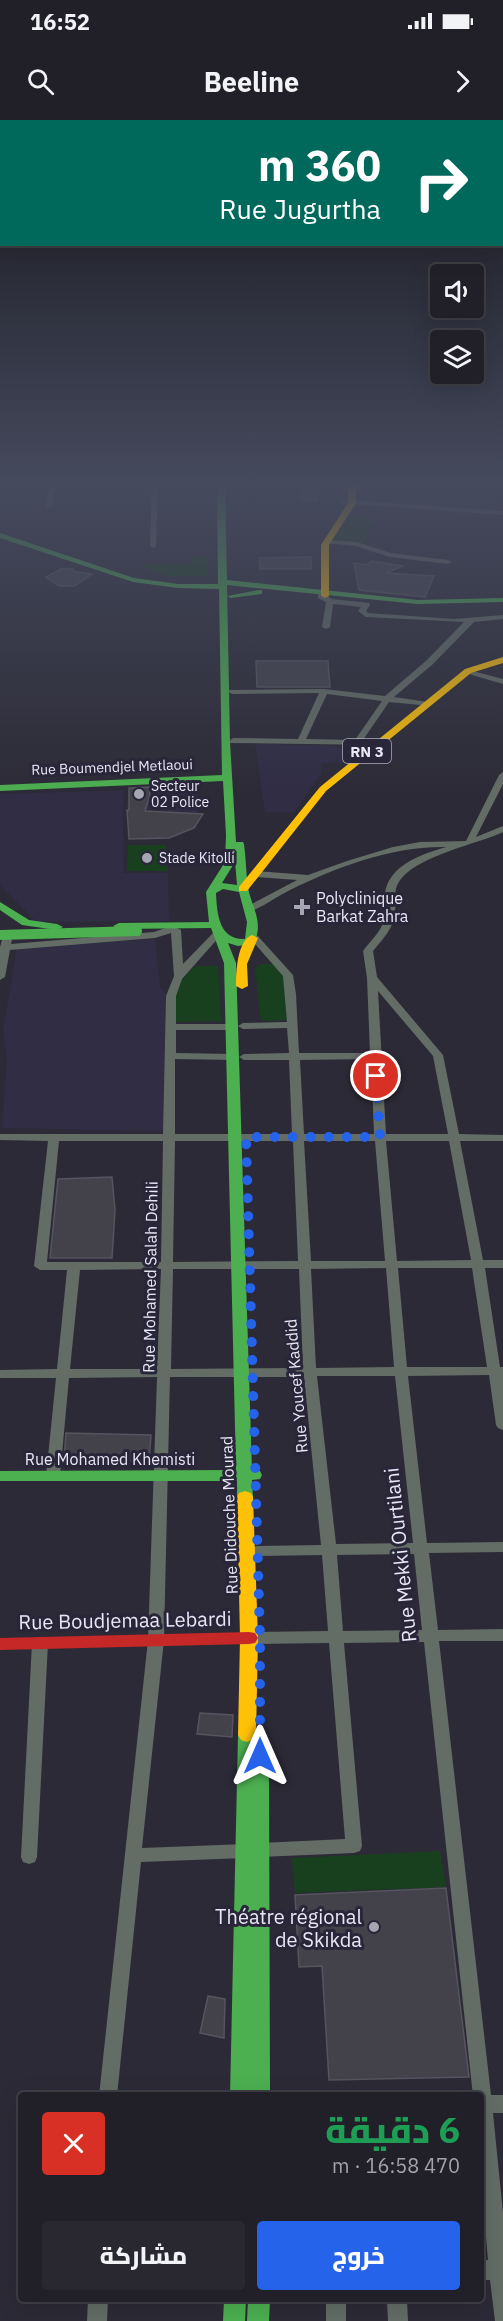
<!DOCTYPE html>
<html lang="ar">
<head>
<meta charset="utf-8">
<style>
  :root { --surface:#212028; --page:#292830; --text:#f1f3f6; --muted:#a2a3a8; --line:#3e3e45; --accent:#2563eb }
  body { margin:0; font-family:"IBM Plex Sans",Cairo,sans-serif; background:var(--page); color:var(--text); direction:rtl; height:100vh; display:flex; flex-direction:column; font-size:22px; white-space:nowrap }
  * { box-sizing:border-box; margin:0 }
  p { font-size:20px; color:var(--muted) }
  .icon { flex:none; width:33px; height:33px; fill:none; stroke:currentColor; stroke-width:2; stroke-linecap:round; stroke-linejoin:round }
  .map { position:relative; flex:1; overflow:hidden; direction:ltr }
  .details { position:absolute; left:18px; top:1972px; width:466px; height:210px; display:flex; flex-direction:column; background:var(--surface); border-radius:6px; box-shadow:0 6px 24px #0002,0 0 0 2px var(--line); direction:rtl }
  .details>* { flex:none }
  .guide { position:absolute; left:0px; top:0px; width:504px; height:126px; box-shadow:0 6px 24px #0002,0 0 0 2px var(--line); direction:rtl; background:#00695c; color:#fff; overflow:hidden }
  .controls { position:absolute; left:430px; top:144px; display:grid; gap:12px }
  .controls a { display:grid; place-items:center; width:54px; height:54px; border-radius:6px; background:var(--surface); box-shadow:0 6px 24px #0002,0 0 0 2px var(--line); font-size:30px }
  .pin { position:absolute; display:grid; place-items:center; width:51px; height:51px; color:#fff; margin:-26px; border:3px solid #fff; border-radius:50%; box-shadow:0 2px 6px #0007 }
  .me { position:absolute; width:66px; margin:-33px; rotate:0deg; stroke-linejoin:round; filter:drop-shadow(0 0 4px #0008) }
  .turn { display:flex; align-items:center; gap:21px; height:126px; padding:0 24px; font-size:27px }
  .turn .icon { width:78px; height:78px; stroke-width:2.5 }
  .turn b { display:block; font-size:42px; line-height:51px }
  .round { display:grid; place-items:center; flex:none; width:63px; height:63px; border-radius:6px; background:var(--page) }
  .head { display:flex; align-items:center; justify-content:space-between; height:102px; padding:0 24px }
  h1 { font-size:36px; font-weight:800; line-height:45px; color:#1e9e55 }
  .cta { display:flex; gap:12px; margin-top:auto; padding:12px 24px }
  .cta a { flex:1; height:69px; border-radius:6px; background:var(--accent); color:#fff; font-size:24px; font-weight:800; line-height:69px; text-align:center }
  .cta a+a { background:var(--page); color:var(--text) }
  .status { display:flex; justify-content:space-between; align-items:center; height:42px; padding:0 30px; background:var(--surface); direction:ltr }
  .status svg { height:16px; fill:currentColor }
  header { display:flex; justify-content:space-between; align-items:center; height:78px; padding:0 24px; background:var(--surface); font-size:27px; font-weight:800 }
  .map>svg:first-child { display:block }
  .built { fill:#302d45 }
  .green { fill:#19401e }
  .building { fill:#43424b; stroke:#55545f; stroke-width:1.5 }
  .lines { fill:none; stroke-linecap:round; stroke-linejoin:round }
  .street { fill:#636c65; fill-rule:evenodd }
  .fast { fill:#4caf50; fill-rule:evenodd }
  .slow { fill:#ffc107; fill-rule:evenodd }
  .jam { fill:#c62828; fill-rule:evenodd }
  .fast-bridge { stroke:#4caf50; stroke-width:10 }
  .route { stroke:#2563eb; stroke-width:10; stroke-dasharray:0 18 }
  .poi-dot { fill:#a6a5b2; stroke:#29263a; stroke-width:2 }
  .labels { text-anchor:middle; dominant-baseline:central; stroke-width:6; stroke-linejoin:round; paint-order:stroke }
  .far-street-label { font-size:14px; fill:#e8e7f4; stroke:#29263a }
  .far-poi-label { font-size:14px; fill:#e8e7f4; stroke:#29263a; text-anchor:start }
  .shield { fill:#29263a; stroke:#afadbc; stroke-width:1.5 }
  .shield-label { font-size:15px; font-weight:bold; fill:#e8e7f4 }
  .poi-label { font-size:16px; fill:#e8e7f4; stroke:#29263a; text-anchor:start }
  .street-label { font-size:16px; fill:#e8e7f4; stroke:#29263a }
  .near-street-label { font-size:20px; fill:#e8e7f4; stroke:#29263a }
  .near-poi-label { font-size:20px; fill:#e8e7f4; stroke:#29263a; text-anchor:end }
</style>
</head>
<body>
<div class="status"><b>16:52</b><svg viewBox="0 0 49 12"><path d="M0 12V9h3v3zM5 12V6h3v6zM10 12V3h3v9zM15 12V0h3v12zM26 1h20v11H26zM47 4h2v5h-2z"/></svg></div>
<header><svg class="icon" aria-label="forward" viewBox="0 0 24 24"><path d="M9 5l7 7-7 7"/></svg>Beeline<svg class="icon" aria-label="search" viewBox="0 0 24 24"><circle cx="10" cy="10" r="6"/><path d="M15 15l6 6"/></svg></header>
<div class="map">
<svg width="503" height="2201" viewBox="0 0 503 2201">
  <rect width="100%" height="100%" fill="#2c2a36"/>
  <g class="built">
    <path d="M255 624 345 626 354 630 341 643H321V654L294 692H265Z"/>
    <path d="M195 666 197 693 126 688 127 681H149L150 667Z"/>
    <path d="M123 670V753H168L169 801 36 802 0 765V674Z"/>
    <path d="M155 819 160 866 166 874 164 1011 2 1008 7 940 3 911 17 828Z"/>
  </g>
  <g class="green">
    <path d="M349 396 373 397 364 424 331 422Z"/>
    <path d="M196 436H207L208 456H168L147 449 146 444H191L192 438H196Z"/>
    <path d="M128 725H166L168 751H127Z"/>
    <path d="M260 844H273L284 854 287 900 261 901 255 848Z"/>
    <path d="M195 846H218L221 901 174 902 176 866Z"/>
    <path d="M440 1731 446 1767 295 1773 292 1738Z"/>
  </g>
  <g class="building">
    <path d="M299 365H315L317 381H301Z"/>
    <path d="M311 437V449H260L259 438Z"/>
    <path d="M371 441 403 446 386 453 434 456 425 477 359 470 354 443 367 445Z"/>
    <path d="M61 449H73L72 451 92 454 74 466H59L46 457Z"/>
    <path d="M256 541H328L330 567H257Z"/>
    <path d="M149 667 150 675 145 691 203 694 194 708 169 718 129 719 127 690H129V668Z"/>
    <path d="M112 1057 115 1090 112 1138H50L58 1059Z"/>
    <path d="M66 1313 151 1315 149 1341 64 1340Z"/>
    <path d="M200 1593 233 1595 232 1617 197 1614Z"/>
    <path d="M446 1768 469 1957 329 1960 322 1846 299 1847 295 1775Z"/>
    <path d="M208 1876 225 1879 224 1918 200 1913Z"/>
  </g>
  <g class="lines">
    <g class="street">
      <path d="M31 365H56L51 388 46 387 49 368Z"/>
      <path d="M152 365H158L156 426 153 428 150 426Z"/>
      <path d="M351 365H395L352 369 349 367Z"/>
      <path d="M344 380 503 391V395L342 383 341 382Z"/>
      <path d="M326 420 357 422 391 433 448 440 452 442 448 444 390 437 356 426 324 423V421Z"/>
      <path d="M318 474H324L332 479 369 483 370 485 366 491 368 493 454 499 503 495V499L474 502 433 544 394 577 428 582H431V586L389 582 363 620 380 621V625L230 623 229 621 233 618 298 619 319 573 232 574 228 572 229 570 324 569 385 576 427 540 464 502 366 497 358 491 361 487 333 484 330 507 326 509 322 507 326 482 318 478ZM327 574 382 581 355 620 306 619Z"/>
      <path d="M465 549 503 559V564L465 553Z"/>
      <path d="M503 652V664L476 717 503 706V712C476 725 404 738 396 769 394 776 396 784 395 792 394 808 383 819 373 831L377 857 443 935 459 1014 503 1015V1021H460L483 1140H503V1148H485L500 1247H503V1310L498 1308 496 1305 489 1255 408 1256 427 1423 503 1422V1432L429 1433 438 1510 503 1509V1521H439L491 1975H503V1993H493L503 2093V2201H495L490 2160H482V2140H488L482 2070V1976H473L424 1522 344 1523 362 1726 360 1731 354 1733 260 1737 254 1735 253 1732 251 1736 245 1738 141 1742 117 1976H99L148 1520 157 1257 69 1258 60 1356 58 1359H48L46 1356 56 1258H0V1250L57 1249 67 1150H40L34 1146 48 1021 0 1020V1014H163L166 876 174 856 171 813 155 818 10 830 5 857 0 860V827L2 820 7 817 12 820 11 824 154 812C162 809 173 804 181 810L183 844 215 811H221V815L182 859 176 876V904H231L236 907 231 910H176V933L232 934 237 937 232 940 175 939V1014H292L289 940H244L239 937 244 934 289 933 287 908 243 909 238 906 243 903 287 902 283 856 248 816 250 814H256L293 855 296 874 299 933H370L367 858 363 831C370 821 381 812 384 800 387 790 383 778 386 768 394 743 423 734 446 727 392 726 337 747 290 770 276 777 263 787 249 792L246 791V787L297 760 256 757 251 754 256 751 308 755 347 741 393 727 420 722 466 721 499 655ZM378 871 433 936 448 1014H386ZM371 939 374 1014H304L300 940ZM59 1021H163L161 1142H47ZM175 1021H293L298 1141 173 1142ZM304 1021H375L385 1141H311ZM386 1021H449L471 1140 397 1141ZM386 1148 394 1247 316 1248 311 1149ZM398 1148H472L487 1247H407ZM161 1149 157 1249H70L80 1150ZM173 1149H299L303 1248 171 1249ZM317 1256H395L413 1423 336 1424ZM170 1257H304L321 1425 257 1426 252 1427 250 1431 252 1435 257 1436 322 1435 328 1511 249 1512 244 1514 241 1518 244 1522 249 1524 329 1523 345 1719 260 1723 254 1725 252 1729 251 1726 245 1724 142 1728 164 1520ZM414 1434 422 1510 343 1511 337 1435Z"/>
      <path d="M40 1517 45 1519 48 1523 37 1737 35 1742 29 1744 23 1742 21 1737 32 1523 35 1519Z"/>
      <path d="M88 2180H108L107 2201H87Z"/>
      <rect x="326" y="2180" width="20" height="21"/>
      <path d="M387 2180H407L408 2201H388Z"/>
    </g>
    <g class="fast">
      <path d="M217 365H225L227 460 418 480 503 478V482L418 484 227 465 230 622 236 722H243L244 724C246 738 246 754 248 768 252 788 265 804 253 824L238 826 228 823 236 843 252 1350 260 1351 262 1355 260 1359 252 1360 253 1377 251 1381H239L237 1377V1361H0V1351L236 1350 224 843 211 808 119 809 113 806 119 803 209 802 206 772 225 742 226 715 223 661 0 671V665L222 655 219 469 178 468 133 462 0 418V413L134 458 178 464H218ZM235 741 237 765 222 763 235 742ZM223 769 239 772 247 802 245 819C219 820 217 794 216 773Z"/>
      <path d="M259 470H262V474L231 478 227 476Z"/>
      <path d="M0 782 29 800 57 804 63 807 57 810 22 805 0 790Z"/>
      <path d="M247 1608 253 1610 256 1615V1639L260 1638 266 1640 269 1645 270 1976H230L238 1615 241 1610Z"/>
      <path d="M224 2180H246L245 2201H223Z"/>
      <path d="M248 2180H270L269 2201H247Z"/>
    </g>
    <g class="slow">
      <path d="M348 365H356V383L329 425V476L325 478 321 476V425L348 383Z"/>
      <path d="M503 537V543L471 553 326 671 247 771H239V767L320 667 465 549Z"/>
      <path d="M252 815 258 818 247 844 248 866 242 869 236 866C236 852 237 821 252 815Z"/>
      <path d="M245 1371 251 1373 253 1377 258 1518 256 1615 253 1620 247 1622 241 1620 238 1615 240 1518 237 1377 239 1373Z"/>
    </g>
    <path class="jam" d="M249 1512 255 1513 258 1518 255 1523 249 1524 0 1530V1518Z"/>
    <path class="fast-bridge" d="M0 815 137 811"/>
  </g>
  <linearGradient id="sky" x2="0" y2="1"><stop stop-color="#18171e"/><stop offset="0.54" stop-color="#454a5d"/><stop offset="1" stop-color="#454a5d" stop-opacity="0"/></linearGradient>
  <rect width="503" height="674" fill="url(#sky)"/>
  <g class="lines">
    <path class="route" d="M260 1636V1518L246 1017H380L376 956"/>
  </g>
  <g class="poi-dot">
    <circle cx="139" cy="674" r="6"/>
    <circle cx="147" cy="738" r="6"/>
    <path d="M299 778h6v6h6v6h-6v6h-6v-6h-6v-6h6z"/>
    <circle cx="374" cy="1807" r="6"/>
  </g>
  <g class="labels">
    <g class="far-street-label">
      <text transform="translate(112 647) rotate(-2)">Rue Boumendjel Metlaoui</text>
    </g>
    <g class="far-poi-label">
      <text x="151" y="666">Secteur<tspan x="151" dy="16">02 Police</tspan></text>
      <text x="159" y="738">Stade Kitolli</text>
    </g>
    <rect class="shield" x="343" y="619" width="48" height="24" rx="4.5"/>
    <g class="shield-label">
      <text x="367" y="631">RN 3</text>
    </g>
    <g class="poi-label">
      <text x="316" y="778">Polyclinique<tspan x="316" dy="18">Barkat Zahra</tspan></text>
    </g>
    <g class="street-label">
      <text transform="translate(150 1157) rotate(-89)">Rue Mohamed Salah Dehili</text>
      <text transform="translate(296 1266) rotate(-95)">Rue Youcef Kaddid</text>
      <text x="110" y="1339">Rue Mohamed Khemisti</text>
      <text transform="translate(229 1395) rotate(-92)">Rue Didouche Mourad</text>
    </g>
    <g class="near-street-label">
      <text transform="translate(400 1435) rotate(-96)">Rue Mekki Ourtilani</text>
      <text transform="translate(125 1500) rotate(-1)">Rue Boudjemaa Lebardi</text>
    </g>
    <g class="near-poi-label">
      <text x="362" y="1796">Théatre régional<tspan x="362" dy="23">de Skikda</tspan></text>
    </g>
  </g>
</svg>
<div class="controls">
<a><svg class="icon" aria-label="sound" viewBox="0 0 24 24"><path d="M4 9h4l5-4v14l-5-4H4zM17 9q2 3 0 6"/></svg></a>
<a><svg class="icon" aria-label="layers" viewBox="0 0 24 24"><path d="M12 4l9 5-9 5-9-5zM3 14l9 5 9-5"/></svg></a>
</div>
<div class="pin" style="left:376px;top:956px;background:#d93025"><svg class="icon" aria-label="arrive" viewBox="0 0 24 24"><path d="M6 21V4h12l-3 4 3 4H6"/></svg></div>
<svg class="me" style="left:260px;top:1636px" viewBox="-20 -20 40 40"><path d="M0-17L14 15 0 8-14 15z" fill="#2563eb" stroke="#fff" stroke-width="4"/></svg>
<div class="guide">
<div class="turn"><svg class="icon" aria-label="right" viewBox="0 0 24 24"><path d="M7 20v-9h11M14 6l5 5-5 5"/></svg><div><b>360 m</b>Rue Jugurtha</div></div>
</div>
<section class="details">
<div class="head"><div><h1>6 دقيقة</h1><p>470 m · 16:58</p></div><a class="round" style="background:#d93025;color:#fff"><svg class="icon" aria-label="close" viewBox="0 0 24 24"><path d="M6 6l12 12M18 6L6 18"/></svg></a></div>
<div class="cta"><a>خروج</a><a>مشاركة</a></div>
</section>
</div>
</body>
</html>
